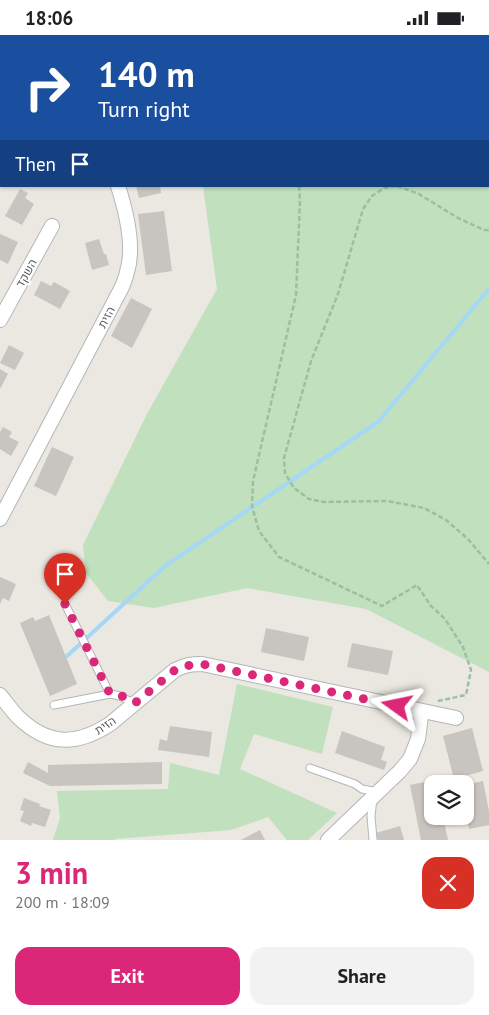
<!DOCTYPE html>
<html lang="en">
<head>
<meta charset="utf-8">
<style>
  :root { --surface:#fff; --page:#f2f2f2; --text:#202124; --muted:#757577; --accent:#db2777 }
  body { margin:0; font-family:"PT Sans",Heebo,sans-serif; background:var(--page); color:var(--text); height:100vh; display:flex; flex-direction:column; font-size:19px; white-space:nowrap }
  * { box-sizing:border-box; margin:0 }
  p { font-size:16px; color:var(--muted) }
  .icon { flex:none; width:28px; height:28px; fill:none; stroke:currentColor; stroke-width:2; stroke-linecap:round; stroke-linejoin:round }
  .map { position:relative; height:805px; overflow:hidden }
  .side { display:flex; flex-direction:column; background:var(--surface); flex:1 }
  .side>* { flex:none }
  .guide { position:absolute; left:0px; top:0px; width:490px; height:152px; box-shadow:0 1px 4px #0004; background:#1a4fa0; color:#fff; overflow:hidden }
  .fabs { position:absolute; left:424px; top:740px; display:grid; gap:10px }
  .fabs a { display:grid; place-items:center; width:50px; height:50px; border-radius:10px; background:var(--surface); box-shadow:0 1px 4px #0004; font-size:25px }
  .pin { position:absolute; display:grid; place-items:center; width:42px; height:42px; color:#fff; margin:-51px -21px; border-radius:50% 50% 50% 0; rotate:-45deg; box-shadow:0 0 5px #0007 }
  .pin .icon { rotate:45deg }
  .me { position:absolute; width:55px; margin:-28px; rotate:282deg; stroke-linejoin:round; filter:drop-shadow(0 0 4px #0008) }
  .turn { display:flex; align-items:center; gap:18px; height:105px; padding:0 15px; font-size:22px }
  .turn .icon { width:65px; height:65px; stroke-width:2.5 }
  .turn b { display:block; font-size:35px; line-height:42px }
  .then { display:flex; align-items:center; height:48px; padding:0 15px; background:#0003; gap:10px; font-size:19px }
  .round { display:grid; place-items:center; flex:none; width:52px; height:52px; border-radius:15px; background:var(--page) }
  .summary { display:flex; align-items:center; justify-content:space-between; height:85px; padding:0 15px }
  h1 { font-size:30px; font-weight:600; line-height:38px; color:var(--accent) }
  .button { display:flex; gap:10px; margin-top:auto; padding:10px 15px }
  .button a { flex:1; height:58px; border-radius:15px; background:var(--accent); color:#fff; font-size:20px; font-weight:600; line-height:58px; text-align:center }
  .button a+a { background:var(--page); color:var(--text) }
  .status { display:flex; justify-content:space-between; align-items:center; height:35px; padding:0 25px; background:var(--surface); direction:ltr }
  .status svg { height:14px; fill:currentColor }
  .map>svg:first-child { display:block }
  .green { fill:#c1e0be }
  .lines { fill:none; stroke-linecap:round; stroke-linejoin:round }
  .stream { stroke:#a4d8f6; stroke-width:4 }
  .building { fill:#c8c4c0 }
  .service-casing { stroke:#b3b6ba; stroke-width:9 }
  .minor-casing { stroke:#b3b6ba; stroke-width:16 }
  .path { stroke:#99c1a1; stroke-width:2.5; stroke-dasharray:5 2.5; stroke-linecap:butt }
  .service { stroke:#fff; stroke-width:7 }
  .minor { stroke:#fff; stroke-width:14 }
  .route { stroke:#db2777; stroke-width:9; stroke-dasharray:0 16.2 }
  .labels { text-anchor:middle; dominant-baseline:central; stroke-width:4.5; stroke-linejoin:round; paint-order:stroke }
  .street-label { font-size:12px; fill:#595c60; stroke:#fff }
</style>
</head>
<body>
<div class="status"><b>18:06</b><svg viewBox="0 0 49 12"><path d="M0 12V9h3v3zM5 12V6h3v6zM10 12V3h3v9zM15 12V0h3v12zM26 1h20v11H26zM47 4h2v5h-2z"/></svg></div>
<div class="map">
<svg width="489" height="805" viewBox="0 0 489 805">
  <rect width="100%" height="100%" fill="#eae8e0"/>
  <g class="green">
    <path d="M124 0H489V637L366 574 247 553 154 573 108 566 86 538 83 510 147 379 217 254 203 151H489V1H126Z"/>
    <path d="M237 649 333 672 322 719 254 699 240 734 337 778 308 805H287L268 782 231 795 115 804V805H53L60 783 57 756 168 754 170 728 219 740Z"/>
  </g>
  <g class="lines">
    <path class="stream" d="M67 621 165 531 378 387 489 254"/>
  </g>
  <g class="building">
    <path d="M136 151H160L161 158 139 163Z"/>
    <path d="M20 154 28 158 25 163 34 169 22 190 5 181Z"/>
    <path d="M164 176 172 236 146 240 138 179Z"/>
    <path d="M0 199 18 207 8 229 0 225Z"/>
    <path d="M99 204 104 219H106L109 230 92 235 85 208Z"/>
    <path d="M41 246 51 251 54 247 70 256 60 274 34 260Z"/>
    <path d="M131 263 152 274 132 313 111 301Z"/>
    <path d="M9 310 24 318 15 335 0 328Z"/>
    <path d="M0 334 8 339 0 354Z"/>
    <path d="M3 392 12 397 9 402 19 407 11 421 0 414V397Z"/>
    <path d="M52 412 74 422 56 461 34 451Z"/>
    <path d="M0 542 16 549 9 566 3 563 0 569Z"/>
    <path d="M49 580 77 649 50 661 20 588 33 582 35 586Z"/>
    <path d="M266 593 309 602 304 626 261 617Z"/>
    <path d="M352 608 393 616 388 640 347 632Z"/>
    <path d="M170 691 212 697 209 722 158 715 160 704 167 706Z"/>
    <path d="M472 693 483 736 454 744 443 701Z"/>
    <path d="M342 696 385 712 381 725 387 727 384 735 335 718Z"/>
    <path d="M28 727 48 738V730L162 727V749L50 751 23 738Z"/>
    <path d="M483 746 489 776V790L469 794 465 775V750Z"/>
    <path d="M424 747 425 753 432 752V781H443L448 805H421L410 750Z"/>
    <path d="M24 763 40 769 39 771 51 775 45 792 32 788 31 791 20 786 24 776 20 775Z"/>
    <path d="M400 791 404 805H378L376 798Z"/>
    <path d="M260 795 265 805H241Z"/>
  </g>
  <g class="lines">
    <defs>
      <g id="service">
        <path d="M0 59 1 58"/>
        <path d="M65 569 110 659"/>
        <path d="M54 670 110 659 120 661 135 669"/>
        <path d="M310 733 355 749 362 754 378 757"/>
        <path d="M373 763 371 781 373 805"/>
      </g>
      <g id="minor">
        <path d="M0 69H1"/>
        <path d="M0 285 52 191"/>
        <path d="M0 484 122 252C124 247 126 242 127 237 135 212 126 176 118 151"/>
        <path d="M0 660C6 667 11 675 18 682 48 711 76 711 110 689L175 635C185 630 191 629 202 629L456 683"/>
        <path d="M328 805 400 736 410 724 418 704 421 681 416 675"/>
      </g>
    </defs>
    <use href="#service" class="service-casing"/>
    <use href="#minor" class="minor-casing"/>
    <g class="path">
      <path d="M276 0V1"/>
      <path d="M299 151 300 165 296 260 253 446 252 471 259 496 279 522 382 571 417 550 431 571 445 584 463 612 471 635 466 660 438 666"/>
      <path d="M396 151 384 153 372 161 363 174 338 259 311 326 284 423 285 438 294 453 309 464 324 467 387 466 424 473 446 485 468 504 489 529"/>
      <path d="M397 151 419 159 458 183 484 195H489"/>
    </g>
    <use href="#service" class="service"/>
    <use href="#minor" class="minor"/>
  </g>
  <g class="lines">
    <path class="route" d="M65 569 110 659 120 660 135 668 175 635 183 631 202 629 397 671"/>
  </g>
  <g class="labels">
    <g class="street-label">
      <text transform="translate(26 238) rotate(-61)">השקד</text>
      <text transform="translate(106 282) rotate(-62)">הזית</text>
      <text transform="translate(105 690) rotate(-34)">הזית</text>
    </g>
  </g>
</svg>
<div class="fabs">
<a><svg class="icon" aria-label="layers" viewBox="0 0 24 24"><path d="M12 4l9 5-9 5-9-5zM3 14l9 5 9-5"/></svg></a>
</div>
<div class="pin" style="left:65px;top:569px;background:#d93025"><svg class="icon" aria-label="arrive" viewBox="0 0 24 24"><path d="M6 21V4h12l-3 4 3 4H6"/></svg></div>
<svg class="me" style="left:397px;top:671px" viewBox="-20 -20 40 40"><path d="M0-17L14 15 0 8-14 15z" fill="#db2777" stroke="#fff" stroke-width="4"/></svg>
<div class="guide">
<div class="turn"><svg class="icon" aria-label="right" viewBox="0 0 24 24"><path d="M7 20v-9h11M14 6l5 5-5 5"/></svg><div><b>140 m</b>Turn right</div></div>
<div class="then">Then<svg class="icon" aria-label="arrive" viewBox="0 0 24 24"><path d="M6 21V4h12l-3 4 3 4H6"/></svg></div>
</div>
</div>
<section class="side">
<div class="summary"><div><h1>3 min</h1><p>200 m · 18:09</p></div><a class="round" style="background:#d93025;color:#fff"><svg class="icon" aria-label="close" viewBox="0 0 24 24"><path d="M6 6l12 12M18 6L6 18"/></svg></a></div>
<div class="button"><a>Exit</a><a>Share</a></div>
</section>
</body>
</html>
